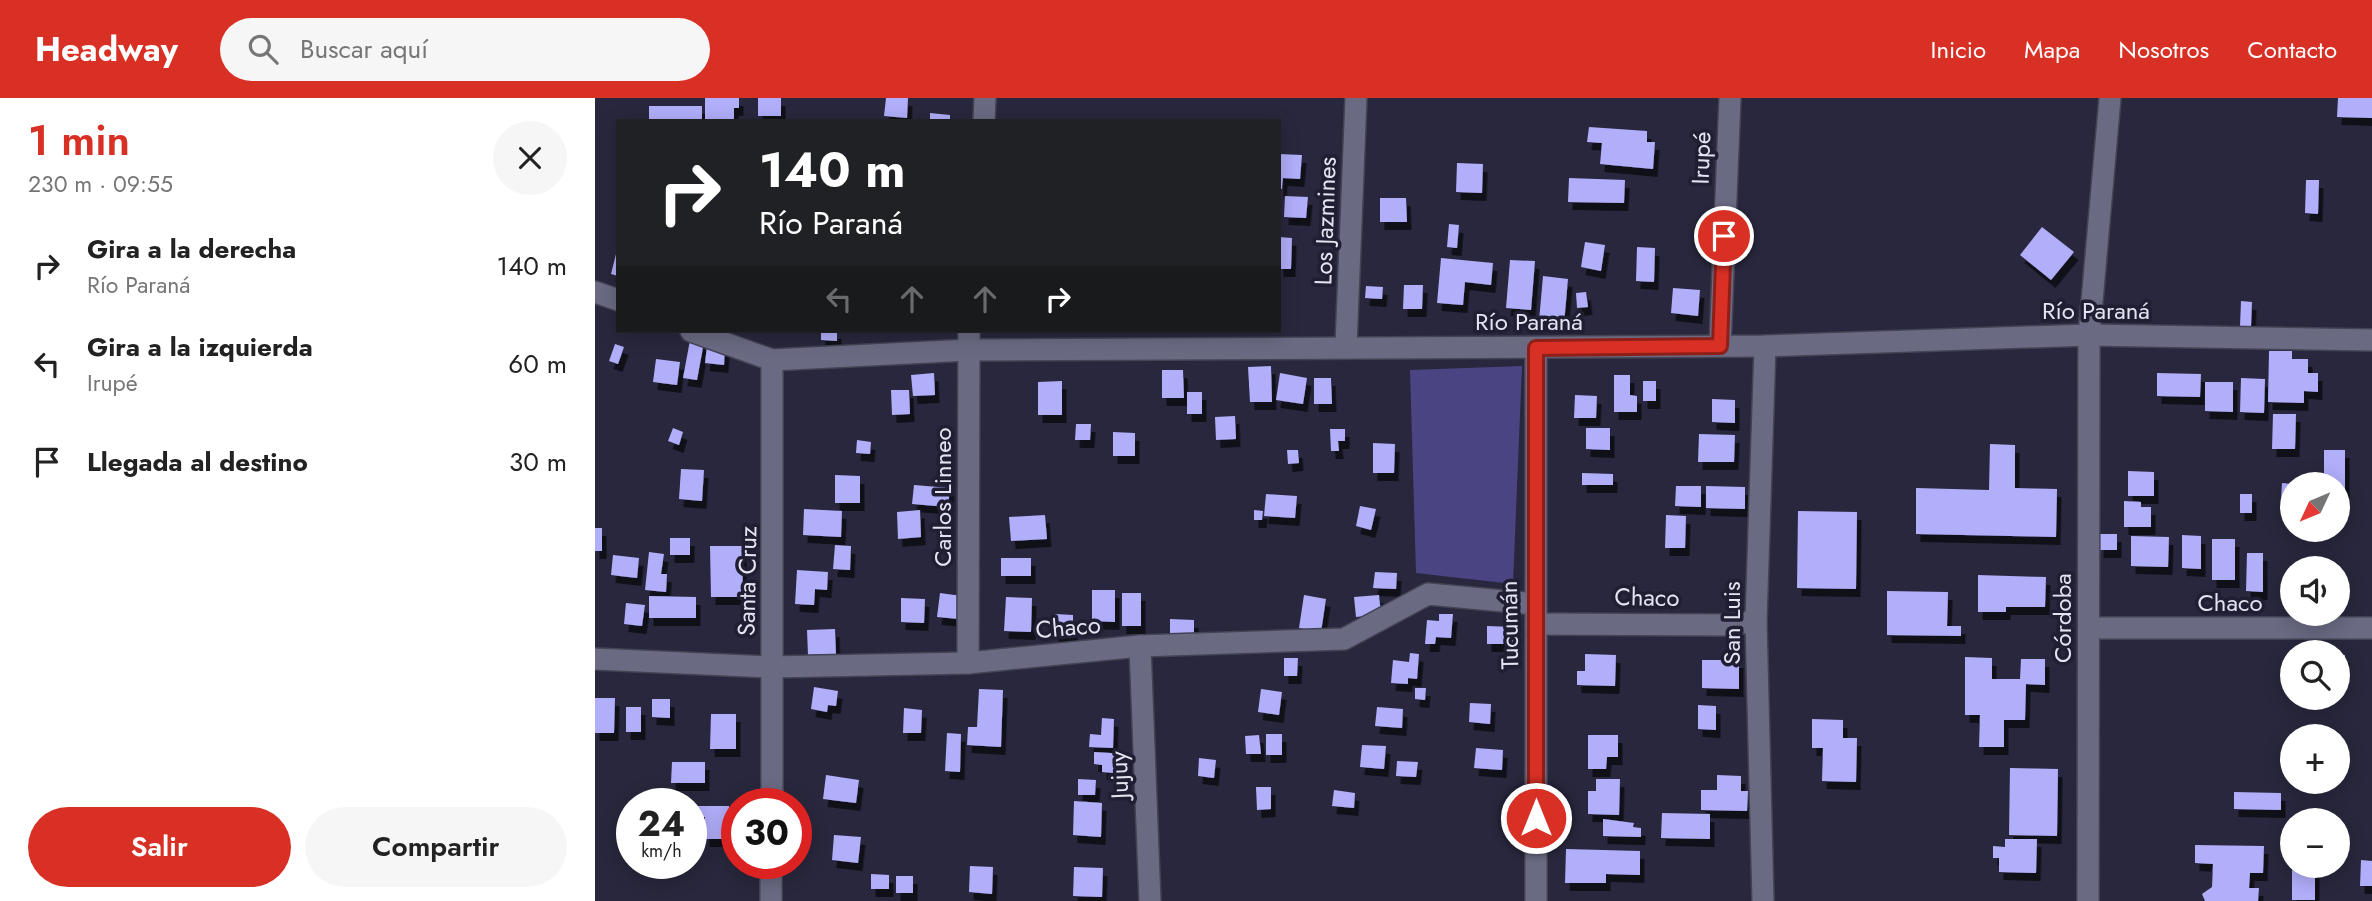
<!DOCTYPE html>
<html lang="es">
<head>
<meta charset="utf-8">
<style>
  :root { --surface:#fff; --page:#f6f6f6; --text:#222; --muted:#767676; --accent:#d93025 }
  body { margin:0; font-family:Jost,sans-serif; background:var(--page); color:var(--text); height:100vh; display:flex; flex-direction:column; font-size:26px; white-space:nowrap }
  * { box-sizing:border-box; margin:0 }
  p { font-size:23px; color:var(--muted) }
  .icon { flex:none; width:38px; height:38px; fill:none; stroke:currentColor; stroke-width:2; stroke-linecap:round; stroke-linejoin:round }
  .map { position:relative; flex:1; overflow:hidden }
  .details { display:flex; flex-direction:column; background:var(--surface); width:595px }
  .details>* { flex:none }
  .hud { position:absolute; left:21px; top:21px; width:665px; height:214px; border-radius:0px; box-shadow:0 4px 18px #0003; background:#202124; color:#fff; overflow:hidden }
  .needle { width:46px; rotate:226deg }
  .tools { position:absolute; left:1685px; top:374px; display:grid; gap:14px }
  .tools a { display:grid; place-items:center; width:70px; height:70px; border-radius:50%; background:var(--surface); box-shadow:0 4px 18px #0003; font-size:35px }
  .speed { position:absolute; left:21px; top:690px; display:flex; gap:14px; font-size:35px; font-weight:700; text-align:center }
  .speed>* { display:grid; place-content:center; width:91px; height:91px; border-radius:50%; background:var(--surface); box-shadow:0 4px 18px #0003; line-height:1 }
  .speed small { font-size:18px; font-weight:400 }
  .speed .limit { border:10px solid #d22; background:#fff; color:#111 }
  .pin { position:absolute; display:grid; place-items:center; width:60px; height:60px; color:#fff; margin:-30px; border:4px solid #fff; border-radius:50%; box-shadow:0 2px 7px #0007 }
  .me { position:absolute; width:77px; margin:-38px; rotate:0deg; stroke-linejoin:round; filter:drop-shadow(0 0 5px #0008) }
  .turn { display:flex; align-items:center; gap:24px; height:147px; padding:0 28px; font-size:32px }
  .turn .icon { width:91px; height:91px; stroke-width:2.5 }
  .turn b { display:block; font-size:49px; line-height:60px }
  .lanes { display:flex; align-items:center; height:66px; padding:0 28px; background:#0003; justify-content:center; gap:35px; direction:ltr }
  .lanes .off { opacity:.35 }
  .round { display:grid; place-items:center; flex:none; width:74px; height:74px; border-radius:37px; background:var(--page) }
  .headline { display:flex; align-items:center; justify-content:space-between; height:119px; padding:0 28px }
  h1 { font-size:42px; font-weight:600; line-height:52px; color:var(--accent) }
  .primary-button { display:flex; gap:14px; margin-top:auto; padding:14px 28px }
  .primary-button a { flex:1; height:80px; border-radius:42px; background:var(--accent); color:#fff; font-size:28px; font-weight:600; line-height:80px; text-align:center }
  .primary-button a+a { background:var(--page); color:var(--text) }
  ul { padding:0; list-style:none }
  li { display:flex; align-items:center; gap:21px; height:98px; padding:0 28px }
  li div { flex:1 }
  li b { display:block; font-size:26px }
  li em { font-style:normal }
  header { display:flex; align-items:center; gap:42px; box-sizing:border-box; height:98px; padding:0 35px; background:var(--accent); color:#fff }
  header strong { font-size:33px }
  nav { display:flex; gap:38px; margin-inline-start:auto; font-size:24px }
  .search { width:490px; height:63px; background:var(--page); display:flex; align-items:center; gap:18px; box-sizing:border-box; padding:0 24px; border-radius:38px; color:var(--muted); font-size:26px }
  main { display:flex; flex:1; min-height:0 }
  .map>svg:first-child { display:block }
  .green { fill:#4a4483 }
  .building { fill:#b1aefa; filter:url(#shadow) }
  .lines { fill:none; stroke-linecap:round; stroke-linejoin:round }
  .street-casing { stroke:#434354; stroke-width:24 }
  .street { stroke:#6a6a83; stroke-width:21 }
  .route-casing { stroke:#8d1f18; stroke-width:18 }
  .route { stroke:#d93025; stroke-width:12 }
  .labels { text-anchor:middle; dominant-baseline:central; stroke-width:7; stroke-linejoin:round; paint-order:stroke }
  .street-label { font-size:24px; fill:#e3e3f1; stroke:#1f1e32 }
</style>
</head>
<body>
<header>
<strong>Headway</strong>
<div class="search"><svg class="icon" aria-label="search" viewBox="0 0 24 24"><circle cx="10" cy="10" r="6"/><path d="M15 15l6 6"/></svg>Buscar aquí</div>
<nav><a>Inicio</a><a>Mapa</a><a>Nosotros</a><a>Contacto</a></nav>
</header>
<main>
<section class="details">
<div class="headline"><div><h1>1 min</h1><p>230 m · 09:55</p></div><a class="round"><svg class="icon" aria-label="close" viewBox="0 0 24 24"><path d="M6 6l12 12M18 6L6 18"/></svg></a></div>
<ul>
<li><svg class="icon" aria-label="right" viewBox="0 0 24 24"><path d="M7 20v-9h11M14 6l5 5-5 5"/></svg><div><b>Gira a la derecha</b><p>Río Paraná</p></div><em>140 m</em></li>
<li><svg class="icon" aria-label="left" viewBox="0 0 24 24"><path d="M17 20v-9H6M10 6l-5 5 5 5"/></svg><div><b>Gira a la izquierda</b><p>Irupé</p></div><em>60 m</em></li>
<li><svg class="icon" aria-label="arrive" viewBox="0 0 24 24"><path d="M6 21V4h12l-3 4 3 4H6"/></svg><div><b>Llegada al destino</b></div><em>30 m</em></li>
</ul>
<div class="primary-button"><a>Salir</a><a>Compartir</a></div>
</section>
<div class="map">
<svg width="1777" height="803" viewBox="0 0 1777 803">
  <defs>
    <filter id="shadow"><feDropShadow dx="4.5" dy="8" stdDeviation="0" flood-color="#0009"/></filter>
  </defs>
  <rect width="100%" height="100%" fill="#28273d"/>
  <path class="green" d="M927 268 918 486 821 475 815 272Z"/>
  <g class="building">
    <path d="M110 0H144V10H139V23H110Z"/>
    <rect x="163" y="0" width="23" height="18"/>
    <path d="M291 0H313L312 20 289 18Z"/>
    <path d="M1743 0H1777V20L1742 19Z"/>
    <rect x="54" y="8" width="53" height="15"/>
    <path d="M335 15 355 17V23H335Z"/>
    <path d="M994 29 1052 33V44H1060L1058 71 1005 66 1007 45 992 44Z"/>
    <path d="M684 56 707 57 705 81 688 80 687 91H684Z"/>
    <path d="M862 65 888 66 887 95 861 94Z"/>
    <path d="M974 80 1030 82 1029 105 973 104Z"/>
    <path d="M1711 82H1724L1723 116 1710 115Z"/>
    <path d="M690 98 713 99 711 120 689 119Z"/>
    <path d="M785 100H811L812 124H785Z"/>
    <path d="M854 126 864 127 862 150 852 149Z"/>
    <path d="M1447 129 1479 154 1456 182 1425 157Z"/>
    <path d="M684 139 697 140 696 171H684Z"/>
    <path d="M990 144 1010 147 1006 173 986 169Z"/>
    <path d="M1042 149 1060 150 1059 184 1041 183Z"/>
    <path d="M22 152H23V178L16 176Z"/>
    <path d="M846 160 898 165 896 187 870 184 868 207 842 205Z"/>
    <path d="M915 162 940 163 936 212 911 210Z"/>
    <path d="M948 178 973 181 969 226 944 223Z"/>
    <path d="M809 187H828L827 211H808Z"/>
    <path d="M771 188 788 189 787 201 770 200Z"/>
    <path d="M1078 190 1105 192 1103 218 1076 215Z"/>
    <path d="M991 194 993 209 982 210 981 195Z"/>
    <path d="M1646 203 1657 204 1656 228H1645Z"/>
    <path d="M226 233H242V243L226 242Z"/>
    <path d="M95 242 109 244 102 282 88 280Z"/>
    <path d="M20 246 29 249 23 266 14 263Z"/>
    <path d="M112 248 130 249 129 267 110 265Z"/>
    <path d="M1674 253H1697V261H1713V275H1723V294L1709 293V305L1673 304Z"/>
    <path d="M61 261 85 264 82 287 58 284Z"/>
    <path d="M676 268 677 304H655L653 269Z"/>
    <path d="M567 272H588L589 300H567Z"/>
    <path d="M339 275 340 297 318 298 316 277Z"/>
    <path d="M685 275 712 280 708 306 681 302Z"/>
    <path d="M1562 275 1606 276 1605 299 1562 298Z"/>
    <path d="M1019 277H1035V297L1042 298V314H1019Z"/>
    <path d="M719 280H736L737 306H719Z"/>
    <path d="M1646 280 1670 281 1669 315 1645 314Z"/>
    <path d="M467 283V317H443V284Z"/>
    <rect x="1048" y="283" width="13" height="20"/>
    <path d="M1610 284H1638V314L1610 313Z"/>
    <path d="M296 292H314L315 316 297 317Z"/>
    <rect x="592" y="294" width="15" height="22"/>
    <path d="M980 297 1002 298 1001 320H979Z"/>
    <path d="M1117 301 1140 302V325L1117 324Z"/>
    <path d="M1678 316H1701L1700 351H1677Z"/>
    <path d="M640 318 641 341 621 342 620 319Z"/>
    <path d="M481 326H496L495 342H480Z"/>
    <path d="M78 330 88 334 84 347 73 343Z"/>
    <path d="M991 330H1015V352L991 351Z"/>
    <path d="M735 331H750V343H743L744 353H736Z"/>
    <path d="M518 334 540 335V358H518Z"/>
    <path d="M1104 336 1140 337 1139 364H1103Z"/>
    <path d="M262 342 276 344 275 356 261 355Z"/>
    <path d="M778 345 800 346 799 375H778Z"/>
    <path d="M1395 346 1420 347V390L1462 391 1461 439 1321 436V390L1394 392Z"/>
    <path d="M692 352H703L704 365 693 366Z"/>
    <path d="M1729 352H1750V394L1743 393V387H1729Z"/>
    <path d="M86 371 109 372 107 403 84 401Z"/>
    <path d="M1533 373 1559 374V398H1533Z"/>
    <path d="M987 375 1018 376V387H987Z"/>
    <path d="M240 377 265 378V405H240Z"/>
    <path d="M1687 385 1698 386V402L1686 401Z"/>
    <path d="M319 387 355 390 353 409 317 406Z"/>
    <path d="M1081 388H1106V409L1080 408Z"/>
    <path d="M1111 388 1150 389V411L1111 410Z"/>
    <path d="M671 396 702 398 700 420 669 418Z"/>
    <rect x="1645" y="396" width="12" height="19"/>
    <path d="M1529 403 1546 404V409H1556V429H1529Z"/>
    <path d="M765 408 781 411 776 432 761 428Z"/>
    <path d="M209 411 247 413 246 439 208 437Z"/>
    <path d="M325 412 326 439 303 441 302 414Z"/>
    <path d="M659 412 668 413 667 422H659Z"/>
    <path d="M1203 413 1262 414 1261 491 1202 490Z"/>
    <path d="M450 417 452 441 416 443 414 419Z"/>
    <path d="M1071 417 1091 418 1090 450H1070Z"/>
    <rect x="0" y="430" width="7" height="23"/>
    <path d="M1505 436H1522V452H1504Z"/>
    <path d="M1587 437 1606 438V471L1587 470Z"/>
    <path d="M1536 438 1574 439 1573 469 1536 468Z"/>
    <rect x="75" y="440" width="20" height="17"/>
    <rect x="1617" y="441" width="23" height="41"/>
    <path d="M240 447 256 448 255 472 238 471Z"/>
    <path d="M115 448H147L148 499H116Z"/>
    <path d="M54 454 69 456 66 476H72L71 494 50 492Z"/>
    <path d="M1652 455H1668V494L1651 493Z"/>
    <path d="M18 457 44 460 42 480 16 477Z"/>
    <rect x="406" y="460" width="30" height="18"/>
    <path d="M202 472 233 474 232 492 220 491 219 507 200 506Z"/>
    <path d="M780 474 802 475 801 491 778 490Z"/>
    <path d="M1383 477 1451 479 1450 509H1411V514H1383Z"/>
    <path d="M497 492H520V524L497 523Z"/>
    <path d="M1292 493 1353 494 1352 528H1366V538L1292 537Z"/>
    <path d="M345 495 367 498 364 521 342 519Z"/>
    <rect x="527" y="495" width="19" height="33"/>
    <path d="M709 497 731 501 726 534 704 530Z"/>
    <path d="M784 497 786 516 761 519 759 499Z"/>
    <path d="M54 498 101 499V520H54Z"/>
    <path d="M411 499 437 500 436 534 409 533Z"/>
    <path d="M306 500 330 501 329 525 306 524Z"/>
    <path d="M31 505 50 507 47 528 29 526Z"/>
    <path d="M460 516 478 517V539L459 538Z"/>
    <path d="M844 516H858L856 540 841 539 840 546H830L832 522 844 523Z"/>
    <path d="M575 521 599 522V537H575Z"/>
    <path d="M892 528 918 529V546H892Z"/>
    <path d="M240 531 241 556 213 557 212 532Z"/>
    <rect x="1703" y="551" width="24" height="4"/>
    <path d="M815 555 824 556 822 581 813 580V586L796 585 798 562 814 564Z"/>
    <path d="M990 556 1021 557 1020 588 982 587V573H990Z"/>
    <rect x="1743" y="557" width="7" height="14"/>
    <path d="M1370 559 1397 560V581H1425L1426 561H1450V587L1431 586 1430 622H1409V649H1384L1385 617H1370Z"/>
    <path d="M689 560H703L702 578H689Z"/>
    <path d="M1107 562H1144V591L1107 590Z"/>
    <path d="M219 589 243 593 241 608 233 607 232 614 216 611Z"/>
    <path d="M820 590H831L830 602 820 601Z"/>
    <path d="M384 591 408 592 406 649 372 647 373 629H382Z"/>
    <path d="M666 591 687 594 684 617 663 614Z"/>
    <path d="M0 600H20L19 635H0Z"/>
    <path d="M57 601H75V620L57 619Z"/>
    <path d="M875 605 896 606 895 626 874 624Z"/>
    <path d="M1103 607 1121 608V632L1103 631Z"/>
    <rect x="31" y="609" width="15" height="25"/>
    <path d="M782 609 808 611 807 630 780 628Z"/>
    <path d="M309 610 327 612 326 635H308Z"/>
    <path d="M116 616H141V651H115Z"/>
    <path d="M507 620 519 621 518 650 494 649 495 636 506 637Z"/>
    <path d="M1217 621 1248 622V640H1262L1261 684 1227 683 1228 650H1217Z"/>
    <path d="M352 635 366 636 365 674 350 673Z"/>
    <rect x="671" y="636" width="16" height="21"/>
    <path d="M664 637 666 656H651L650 638Z"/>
    <path d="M993 637H1023V659H1012L1011 671H993Z"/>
    <path d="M767 647 791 648 789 671 765 669Z"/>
    <path d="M881 650 908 652 907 672 879 670Z"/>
    <path d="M499 654 532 656 530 686H518L519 675 507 674V667L499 666Z"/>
    <path d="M604 660 621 662 619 680 603 678Z"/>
    <path d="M802 663 823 664 821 679 801 678Z"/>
    <path d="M77 664H110V685H76Z"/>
    <path d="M1415 670 1463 671 1462 738 1414 737Z"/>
    <path d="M231 677 264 682 261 705 228 701Z"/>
    <path d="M1122 677 1146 678V693H1153L1152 713 1106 712V692H1122Z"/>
    <path d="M483 681 501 682 500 697H483Z"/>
    <path d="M1001 681H1025L1024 717 993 716V693H1001Z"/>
    <path d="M661 689H676V711L662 712Z"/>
    <path d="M739 692 760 695 759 710 737 708Z"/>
    <path d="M1639 694 1686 695V712L1639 711Z"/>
    <path d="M479 703 507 705 506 739 478 737Z"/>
    <path d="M99 708H134V741H110V719H99Z"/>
    <path d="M1067 715 1115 716V741L1066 740Z"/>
    <path d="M1008 721 1039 725 1038 729 1046 730V739L1008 738Z"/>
    <path d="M239 737 266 739 263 765 237 762Z"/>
    <path d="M1410 741H1442L1441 775 1404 774V760H1398V748L1410 749Z"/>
    <path d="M1600 747 1669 748 1668 775H1655L1654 790H1664L1663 803H1610L1607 796 1617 789 1618 766 1600 765Z"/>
    <path d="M971 751 1045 753V777L1011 776V785H970Z"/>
    <path d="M1766 762 1777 763V788H1765Z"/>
    <path d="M375 768 398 769 397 796 374 794Z"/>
    <rect x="1697" y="768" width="23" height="34"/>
    <path d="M479 769 508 770 507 799 478 798Z"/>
    <path d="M276 776 294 777V791H276Z"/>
    <rect x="301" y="778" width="17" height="17"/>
  </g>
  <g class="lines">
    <defs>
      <g id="street">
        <path d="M389 23 390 0"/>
        <path d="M0 194 23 202"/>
        <path d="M96 233 177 262 373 252 1170 248 1494 237 1777 242"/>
        <path d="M751 248 761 0"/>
        <path d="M1125 248 1135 0"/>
        <path d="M177 262V705"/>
        <path d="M941 526 1133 527 1161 523"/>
        <path d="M1494 530H1777"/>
        <path d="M545 548 555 803"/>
        <path d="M0 561 177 569 373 565 545 548 749 541 833 496 940 506"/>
        <path d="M373 565 374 233"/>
        <path d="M176 803V765"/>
        <path d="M941 803V250"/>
        <path d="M1168 803 1161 523 1170 248"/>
        <path d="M1493 803 1494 237 1515 0"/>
      </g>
    </defs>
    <use href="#street" class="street-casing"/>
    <use href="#street" class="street"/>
  </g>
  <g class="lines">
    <defs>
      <path id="route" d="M941 720V250L1125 248 1129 138"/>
    </defs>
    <use href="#route" class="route-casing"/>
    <use href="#route" class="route"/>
  </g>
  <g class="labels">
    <g class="street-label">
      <text transform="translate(1106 60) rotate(-88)">Irupé</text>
      <text transform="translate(730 123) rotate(-88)">Los Jazmines</text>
      <text x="1501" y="212">Río Paraná</text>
      <text x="934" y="223">Río Paraná</text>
      <text transform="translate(347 399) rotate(-90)">Carlos Linneo</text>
      <text transform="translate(152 483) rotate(-89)">Santa Cruz</text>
      <text transform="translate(1052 499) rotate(1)">Chaco</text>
      <text x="1635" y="504">Chaco</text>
      <text transform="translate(1467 520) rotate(-90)">Córdoba</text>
      <text transform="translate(1136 525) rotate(-90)">San Luis</text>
      <text transform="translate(914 527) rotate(-91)">Tucumán</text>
      <text transform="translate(473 529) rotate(-5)">Chaco</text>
      <text transform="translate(524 677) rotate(-92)">Jujuy</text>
    </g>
  </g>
</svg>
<div class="tools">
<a><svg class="needle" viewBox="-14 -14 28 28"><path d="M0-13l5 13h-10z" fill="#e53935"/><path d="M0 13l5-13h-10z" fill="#767676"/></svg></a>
<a><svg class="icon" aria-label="sound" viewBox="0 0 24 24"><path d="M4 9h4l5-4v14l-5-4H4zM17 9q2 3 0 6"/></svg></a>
<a><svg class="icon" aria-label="search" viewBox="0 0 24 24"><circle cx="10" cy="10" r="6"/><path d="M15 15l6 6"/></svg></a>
<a>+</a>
<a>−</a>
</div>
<div class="speed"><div>24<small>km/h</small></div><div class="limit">30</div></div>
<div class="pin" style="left:1129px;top:138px;background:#d93025"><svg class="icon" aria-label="arrive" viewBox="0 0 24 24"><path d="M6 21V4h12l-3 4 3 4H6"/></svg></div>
<svg class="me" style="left:941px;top:720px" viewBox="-20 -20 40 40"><circle r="17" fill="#d93025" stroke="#fff" stroke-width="3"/><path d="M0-11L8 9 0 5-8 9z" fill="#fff"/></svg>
<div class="hud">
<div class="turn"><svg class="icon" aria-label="right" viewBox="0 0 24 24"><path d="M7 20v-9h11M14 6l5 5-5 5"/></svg><div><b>140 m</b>Río Paraná</div></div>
<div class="lanes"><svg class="icon off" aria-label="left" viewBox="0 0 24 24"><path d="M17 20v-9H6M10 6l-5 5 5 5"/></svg><svg class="icon off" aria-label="ahead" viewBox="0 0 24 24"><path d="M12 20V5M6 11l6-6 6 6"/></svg><svg class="icon off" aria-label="ahead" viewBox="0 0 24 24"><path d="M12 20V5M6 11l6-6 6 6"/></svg><svg class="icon" aria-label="right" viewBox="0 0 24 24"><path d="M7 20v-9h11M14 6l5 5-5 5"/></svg></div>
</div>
</div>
</main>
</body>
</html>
